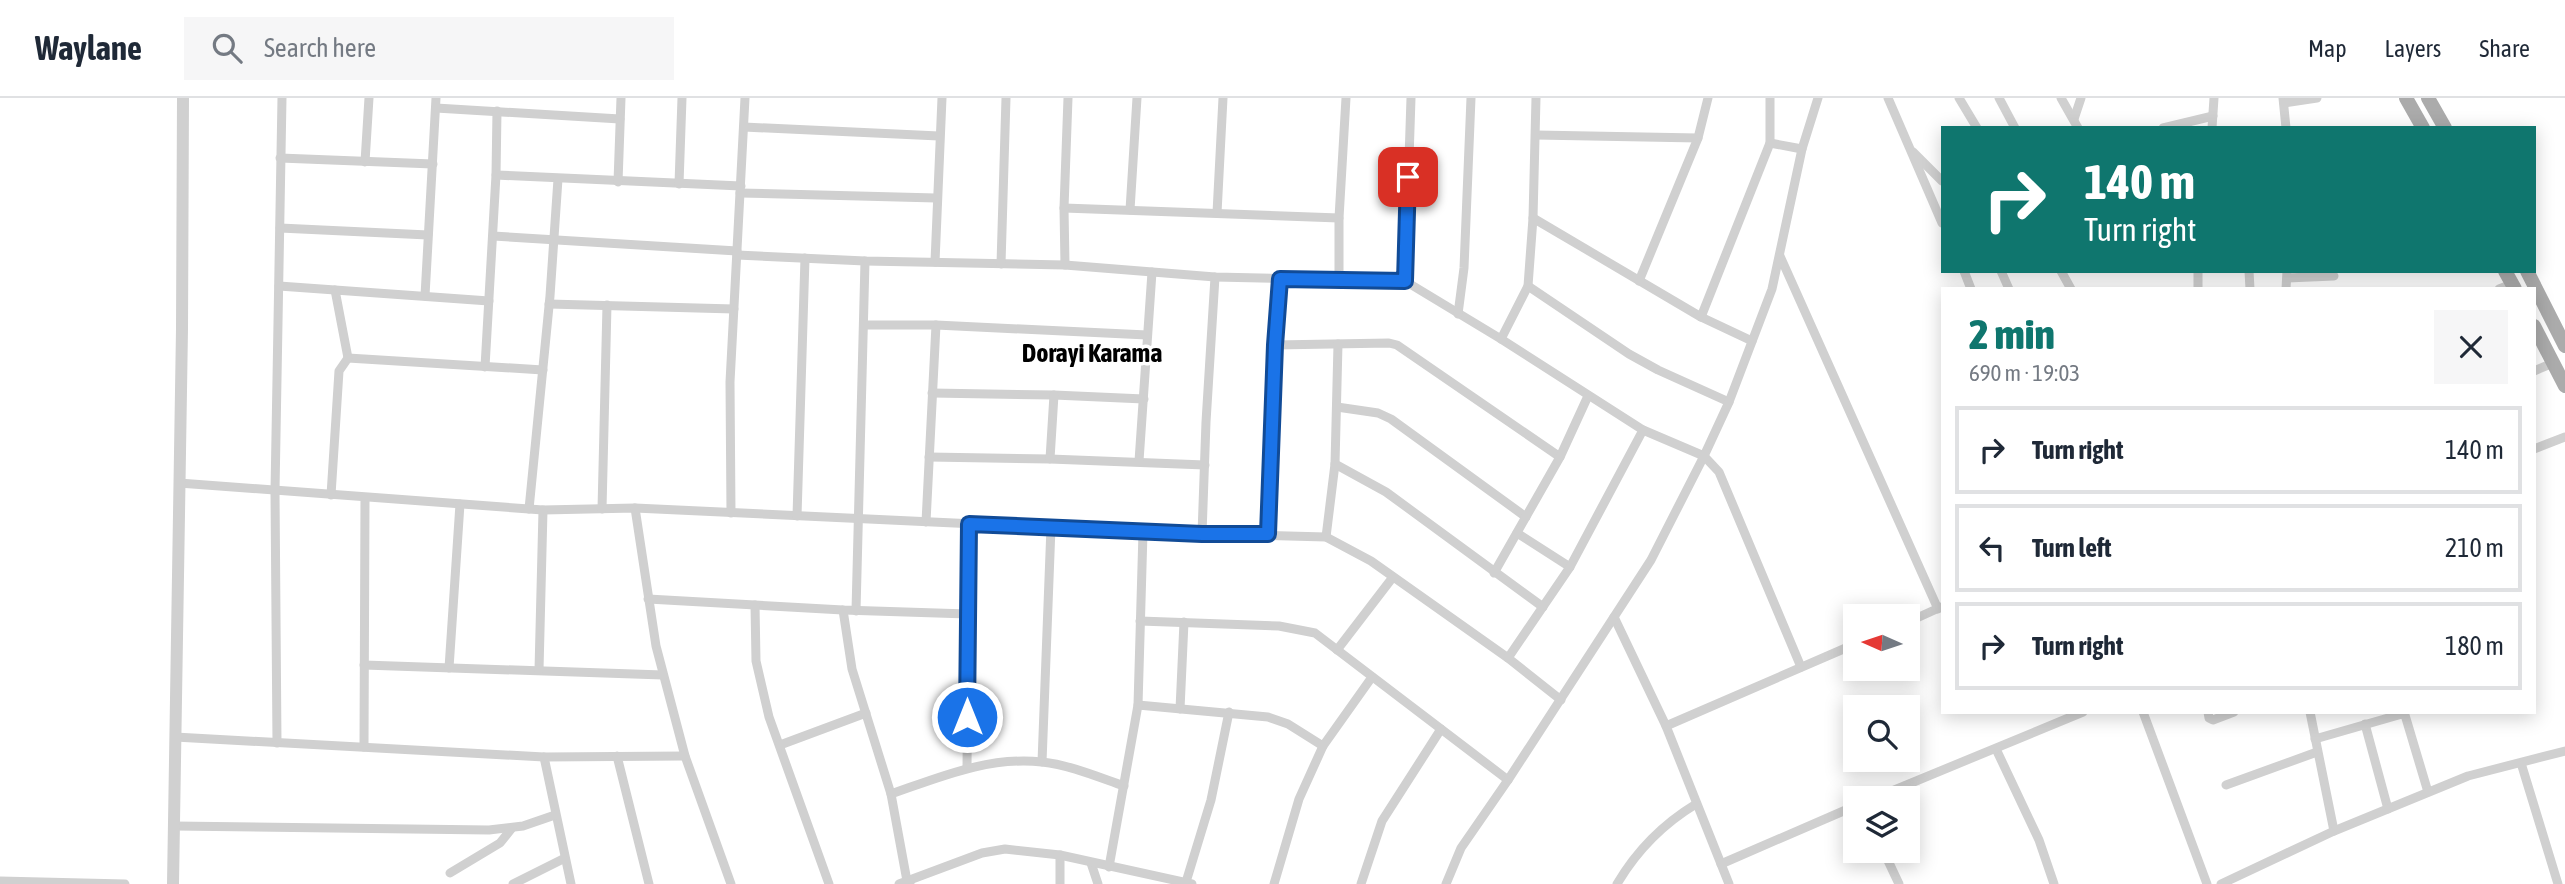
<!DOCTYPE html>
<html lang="en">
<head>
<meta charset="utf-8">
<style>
  :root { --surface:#fff; --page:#f6f6f7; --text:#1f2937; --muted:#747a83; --line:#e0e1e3; --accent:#0f766e }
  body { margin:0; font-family:"Asap Condensed",sans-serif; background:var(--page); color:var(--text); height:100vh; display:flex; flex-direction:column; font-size:26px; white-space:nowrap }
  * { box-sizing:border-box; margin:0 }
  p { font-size:23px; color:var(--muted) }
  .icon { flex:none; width:38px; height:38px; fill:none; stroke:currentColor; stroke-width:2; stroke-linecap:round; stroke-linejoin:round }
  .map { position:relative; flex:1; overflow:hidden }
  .panel { position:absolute; left:1941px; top:189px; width:595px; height:427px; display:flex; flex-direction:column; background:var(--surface); border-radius:0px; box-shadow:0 4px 18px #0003 }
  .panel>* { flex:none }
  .banner { position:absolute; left:1941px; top:28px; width:595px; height:147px; border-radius:0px; box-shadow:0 4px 18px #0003; background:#0f766e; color:#fff; overflow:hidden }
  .needle { width:46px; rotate:273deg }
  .fabs { position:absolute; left:1843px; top:506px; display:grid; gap:14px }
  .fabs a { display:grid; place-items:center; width:77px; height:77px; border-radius:0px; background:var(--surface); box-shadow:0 4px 18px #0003; font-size:35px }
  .pin { position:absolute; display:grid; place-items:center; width:60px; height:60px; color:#fff; margin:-30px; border-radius:14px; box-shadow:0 4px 10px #0006 }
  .me { position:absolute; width:77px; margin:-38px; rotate:0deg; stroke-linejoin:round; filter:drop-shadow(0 0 5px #0008) }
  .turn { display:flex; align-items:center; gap:24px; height:147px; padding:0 28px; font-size:32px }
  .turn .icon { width:91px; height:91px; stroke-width:2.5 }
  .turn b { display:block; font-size:49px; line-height:60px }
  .round { display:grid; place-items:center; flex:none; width:74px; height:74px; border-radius:0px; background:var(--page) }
  .overview { display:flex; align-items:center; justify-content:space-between; height:119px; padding:0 28px }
  h1 { font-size:42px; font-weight:800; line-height:52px; color:var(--accent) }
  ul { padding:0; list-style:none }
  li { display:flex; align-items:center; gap:21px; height:88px; margin:0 14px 10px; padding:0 14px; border:4px solid var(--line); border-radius:0px }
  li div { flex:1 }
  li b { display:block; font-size:26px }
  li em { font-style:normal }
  header { display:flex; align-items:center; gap:42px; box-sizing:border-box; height:98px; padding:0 35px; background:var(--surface); border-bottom:2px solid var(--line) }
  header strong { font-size:33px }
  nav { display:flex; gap:38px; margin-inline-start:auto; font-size:24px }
  .search { width:490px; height:63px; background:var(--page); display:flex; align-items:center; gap:18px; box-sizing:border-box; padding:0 24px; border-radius:0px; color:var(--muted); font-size:26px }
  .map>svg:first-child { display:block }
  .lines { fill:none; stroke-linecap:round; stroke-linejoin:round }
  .minor { stroke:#d0d0d0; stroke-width:9 }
  .tertiary { stroke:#d0d0d0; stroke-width:12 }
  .primary { stroke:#ababab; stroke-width:14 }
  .route-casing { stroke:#114b97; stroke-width:18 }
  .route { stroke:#1a73e8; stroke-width:12 }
  .labels { text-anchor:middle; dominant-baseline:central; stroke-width:7; stroke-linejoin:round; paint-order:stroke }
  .district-label { font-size:26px; font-weight:bold; fill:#000; stroke:#fff }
</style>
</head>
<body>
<header>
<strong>Waylane</strong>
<div class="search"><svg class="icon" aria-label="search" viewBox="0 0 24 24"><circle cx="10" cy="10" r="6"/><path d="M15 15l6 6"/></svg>Search here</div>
<nav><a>Map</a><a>Layers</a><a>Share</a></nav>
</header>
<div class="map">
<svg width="2565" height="786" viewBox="0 0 2565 786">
  <rect width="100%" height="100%" fill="#fff"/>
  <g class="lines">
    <g class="minor">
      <path d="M1888 0 1942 125"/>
      <path d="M1959 0 1977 30"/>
      <path d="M1999 0 2015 30"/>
      <path d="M2061 0 2078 30"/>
      <path d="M2283 0 2286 30"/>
      <path d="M2284 5 2317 0"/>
      <path d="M436 10 620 21"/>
      <path d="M2074 21 2081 0"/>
      <path d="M744 29 939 38"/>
      <path d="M2163 30 2213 18"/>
      <path d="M2212 30 2214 0"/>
      <path d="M1536 37 1698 40"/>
      <path d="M1770 45 1802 51"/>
      <path d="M1913 54 1942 83"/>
      <path d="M280 60 433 66"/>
      <path d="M365 64 369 0"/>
      <path d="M496 77 741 88"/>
      <path d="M618 84 621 0"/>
      <path d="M679 86 682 0"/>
      <path d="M740 95 936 100"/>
      <path d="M1064 110 1339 120"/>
      <path d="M1130 112 1137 0"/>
      <path d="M1217 115 1223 0"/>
      <path d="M1533 120 1701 219 1752 243"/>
      <path d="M280 130 428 137"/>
      <path d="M493 138 737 153"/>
      <path d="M737 157 865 163 1065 167 1215 179 1405 183 1501 241 1643 332 1704 358 1719 374 1801 569"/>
      <path d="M1780 158 1938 511"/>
      <path d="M935 164 942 0"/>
      <path d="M1001 166 1006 0"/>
      <path d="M1065 167 1064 110 1068 0"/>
      <path d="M1964 173 1971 191"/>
      <path d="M2001 173 2009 191"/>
      <path d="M2061 173 2071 191"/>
      <path d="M2249 173 2250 191"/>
      <path d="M2287 180 2334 178"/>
      <path d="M1339 182V120L1346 0"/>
      <path d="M1405 183 1411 0"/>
      <path d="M1639 183 1698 40 1708 0"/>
      <path d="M279 188 489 203"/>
      <path d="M1528 188 1629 256 1658 272 1729 304"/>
      <path d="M2198 191V173"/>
      <path d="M2286 191 2287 173"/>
      <path d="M2499 191 2512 186"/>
      <path d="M335 192 348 260"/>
      <path d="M425 198 436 0"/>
      <path d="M549 206 734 211"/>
      <path d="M1458 216 1464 170 1471 0"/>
      <path d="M1701 219 1770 45V0"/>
      <path d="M864 227H936L1147 237"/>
      <path d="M1501 241 1528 188 1533 120 1536 0"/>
      <path d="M1275 247 1389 245 1397 247 1560 359"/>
      <path d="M348 260 543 272"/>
      <path d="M485 269 496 77 497 13"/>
      <path d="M2534 273 2553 265"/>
      <path d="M932 295 1054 297 1144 301"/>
      <path d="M1337 309 1378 315 1391 321 1526 419"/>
      <path d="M2534 351 2565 339"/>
      <path d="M929 359 1050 361 1205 367"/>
      <path d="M1050 361 1054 297"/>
      <path d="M1139 363 1152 174"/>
      <path d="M1335 366 1386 394 1543 509"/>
      <path d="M179 385 543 412 635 410 1143 434 1326 439 1371 463 1508 560 1561 602"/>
      <path d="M331 397 339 273 348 260"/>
      <path d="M635 410 656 548 685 658 731 786"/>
      <path d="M529 411 550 198 558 81"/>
      <path d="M602 411 607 207"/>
      <path d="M731 415 730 284 745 0"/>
      <path d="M797 418 805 160"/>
      <path d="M926 424 936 227"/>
      <path d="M1517 435 1570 469"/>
      <path d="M1202 436 1206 324 1215 179"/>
      <path d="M1268 436 1275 247 1280 181"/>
      <path d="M1326 439 1335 366 1338 246"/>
      <path d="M1494 475 1560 359 1588 298"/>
      <path d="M648 501 843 512 968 516"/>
      <path d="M755 507 756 563 769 619 829 786"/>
      <path d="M843 512 852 571 891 696 907 783 910 786"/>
      <path d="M856 513 865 163"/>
      <path d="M1614 519 1666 628 1729 786"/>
      <path d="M1140 523 1279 528 1315 535 1508 682"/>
      <path d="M1908 524 1941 509"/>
      <path d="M1337 552 1393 479"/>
      <path d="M1508 560 1570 469 1643 332"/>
      <path d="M364 567 663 577"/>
      <path d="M449 570 460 406"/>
      <path d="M539 572 543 412"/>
      <path d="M1138 607 1268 619 1288 626 1323 648"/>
      <path d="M1180 611 1184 524"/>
      <path d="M2143 614 2207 786"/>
      <path d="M2208 614 2209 620 2213 622 2234 614"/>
      <path d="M2310 614 2334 733"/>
      <path d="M2365 626 2388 711"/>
      <path d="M1666 628 1855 546"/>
      <path d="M175 639 544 659 685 658"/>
      <path d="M2315 641 2402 616 2405 617 2428 694"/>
      <path d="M277 645 275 393 282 0"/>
      <path d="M780 647 866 615"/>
      <path d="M364 649 365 400"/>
      <path d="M1996 651 2039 742 2054 786"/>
      <path d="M617 658 649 786"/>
      <path d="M544 659 571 786"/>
      <path d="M1042 664 1051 429"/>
      <path d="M2521 665 2558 786"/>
      <path d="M967 670 969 426"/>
      <path d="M2226 687 2317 654"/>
      <path d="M891 696C940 679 989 658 1042 664 1070 667 1098 679 1124 688"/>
      <path d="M1875 700 2083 614"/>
      <path d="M174 728 489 732 523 728 555 717"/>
      <path d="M1883 752 1899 786"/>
      <path d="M1060 757V786"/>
      <path d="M1091 765 1098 786"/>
      <path d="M1721 766 1855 708"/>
      <path d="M1109 769 1138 607 1143 434"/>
      <path d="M450 775 500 745 512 730"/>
      <path d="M0 783 125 786"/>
      <path d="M1186 784 1211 702 1229 614"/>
      <path d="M513 786 563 761"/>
      <path d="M899 786 982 755 1005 751 1060 757 1192 786"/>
      <path d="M1274 786 1299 701 1323 648 1372 579"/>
      <path d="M1361 786 1382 723 1441 631"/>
      <path d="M1446 786 1461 750 1508 682 1651 462 1704 358 1729 304 1772 191 1802 51 1818 0"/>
      <path d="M1617 786C1637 752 1663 726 1696 706"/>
      <path d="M2221 786 2334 733 2468 678 2565 653"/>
    </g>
    <path class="tertiary" d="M173 786 182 231 183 0"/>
    <g class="primary">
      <path d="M2406 0 2423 30"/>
      <path d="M2428 0 2445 30"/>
      <path d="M2505 173 2515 191"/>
      <path d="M2527 173 2565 248"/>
      <path d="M2534 228 2565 288"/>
    </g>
  </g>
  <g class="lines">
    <defs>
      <path id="route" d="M967 619 969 426 1202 436H1268L1275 247 1280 181 1405 183 1408 79"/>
    </defs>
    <use href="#route" class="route-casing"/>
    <use href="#route" class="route"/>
  </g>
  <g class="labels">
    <g class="district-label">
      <text x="1092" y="255">Dorayi Karama</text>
    </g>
  </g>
</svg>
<div class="fabs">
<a><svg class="needle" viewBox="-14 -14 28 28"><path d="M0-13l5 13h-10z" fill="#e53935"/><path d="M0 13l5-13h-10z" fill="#747a83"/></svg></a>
<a><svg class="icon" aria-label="search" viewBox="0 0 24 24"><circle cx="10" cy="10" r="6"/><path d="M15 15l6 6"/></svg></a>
<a><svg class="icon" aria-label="layers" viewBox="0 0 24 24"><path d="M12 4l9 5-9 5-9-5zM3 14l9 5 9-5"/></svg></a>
</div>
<div class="pin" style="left:1408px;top:79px;background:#d93025"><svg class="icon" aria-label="arrive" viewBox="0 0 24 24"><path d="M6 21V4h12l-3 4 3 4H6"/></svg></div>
<svg class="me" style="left:967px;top:619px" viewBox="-20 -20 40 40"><circle r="17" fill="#1a73e8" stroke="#fff" stroke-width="3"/><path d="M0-11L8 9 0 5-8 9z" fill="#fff"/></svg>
<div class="banner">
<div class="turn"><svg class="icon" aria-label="right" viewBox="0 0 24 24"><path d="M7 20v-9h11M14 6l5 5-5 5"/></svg><div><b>140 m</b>Turn right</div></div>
</div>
<section class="panel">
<div class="overview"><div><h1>2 min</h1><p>690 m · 19:03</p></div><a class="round"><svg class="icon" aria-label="close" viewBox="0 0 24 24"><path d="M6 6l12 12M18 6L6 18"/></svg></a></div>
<ul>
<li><svg class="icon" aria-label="right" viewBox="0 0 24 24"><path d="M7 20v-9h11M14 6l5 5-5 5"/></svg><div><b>Turn right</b></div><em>140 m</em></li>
<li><svg class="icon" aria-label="left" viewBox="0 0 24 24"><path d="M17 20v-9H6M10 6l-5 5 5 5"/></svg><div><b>Turn left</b></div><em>210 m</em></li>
<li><svg class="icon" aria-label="right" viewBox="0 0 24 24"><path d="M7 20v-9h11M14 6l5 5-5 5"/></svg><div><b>Turn right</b></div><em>180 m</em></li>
</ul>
</section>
</div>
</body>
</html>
